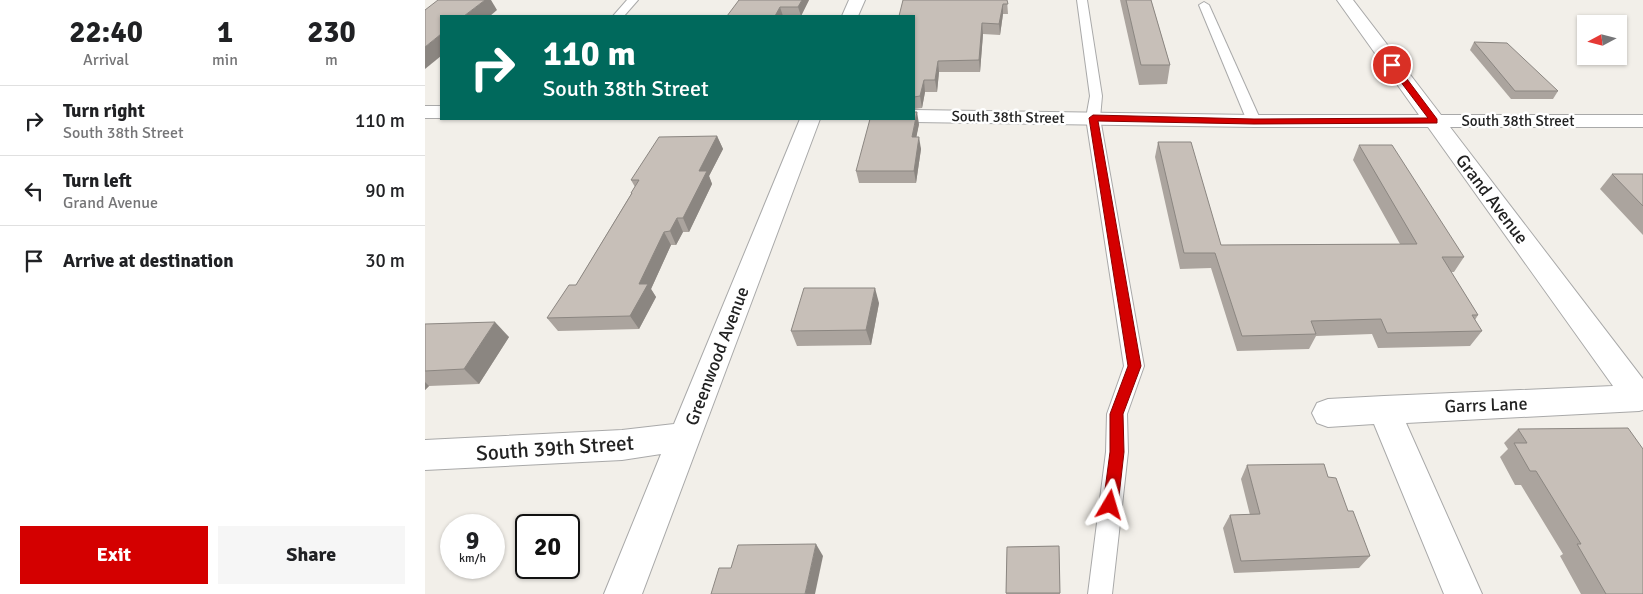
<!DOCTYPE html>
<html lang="en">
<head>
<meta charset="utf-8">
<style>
  :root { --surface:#fff; --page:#f6f6f6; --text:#202124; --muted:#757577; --line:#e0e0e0; --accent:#d40000 }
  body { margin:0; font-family:Signika,sans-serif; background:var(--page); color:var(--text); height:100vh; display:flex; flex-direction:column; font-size:19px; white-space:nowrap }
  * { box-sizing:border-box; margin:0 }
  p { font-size:16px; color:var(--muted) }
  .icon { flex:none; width:28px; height:28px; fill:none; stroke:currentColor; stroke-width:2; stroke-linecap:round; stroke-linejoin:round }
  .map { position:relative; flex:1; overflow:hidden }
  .drawer { display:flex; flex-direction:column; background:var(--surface); width:425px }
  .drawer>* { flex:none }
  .top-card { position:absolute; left:15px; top:15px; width:475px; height:105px; border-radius:0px; box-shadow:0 1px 4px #0004; background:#00695c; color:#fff; overflow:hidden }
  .needle { width:32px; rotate:263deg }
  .buttons { position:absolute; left:1152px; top:15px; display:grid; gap:10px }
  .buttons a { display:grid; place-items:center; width:50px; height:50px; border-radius:0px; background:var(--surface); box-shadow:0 1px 4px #0004; font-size:25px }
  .speed { position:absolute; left:15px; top:514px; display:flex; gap:10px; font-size:25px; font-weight:700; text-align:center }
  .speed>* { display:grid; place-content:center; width:65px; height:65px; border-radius:50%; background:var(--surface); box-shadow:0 1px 4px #0004; line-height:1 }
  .speed small { font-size:12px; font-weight:400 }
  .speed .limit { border:2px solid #111; border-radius:8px; background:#fff; color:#111 }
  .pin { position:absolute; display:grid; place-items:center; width:42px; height:42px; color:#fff; margin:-21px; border:2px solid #fff; border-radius:50%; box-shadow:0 1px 5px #0007 }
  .me { position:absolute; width:55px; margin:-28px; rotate:7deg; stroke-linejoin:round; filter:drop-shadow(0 0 4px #0008) }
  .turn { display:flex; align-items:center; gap:18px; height:105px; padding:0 20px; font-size:22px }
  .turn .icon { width:65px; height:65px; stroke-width:2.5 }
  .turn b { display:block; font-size:35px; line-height:42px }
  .eta { display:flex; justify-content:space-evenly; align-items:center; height:85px; text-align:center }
  .eta b { font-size:30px; font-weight:700; line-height:35px }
  .action { display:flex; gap:10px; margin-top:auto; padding:10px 20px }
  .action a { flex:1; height:58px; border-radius:0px; background:var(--accent); color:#fff; font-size:20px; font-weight:700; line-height:58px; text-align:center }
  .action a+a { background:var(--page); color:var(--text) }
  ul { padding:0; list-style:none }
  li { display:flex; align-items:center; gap:15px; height:70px; padding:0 20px; border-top:1px solid var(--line) }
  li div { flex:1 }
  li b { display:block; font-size:19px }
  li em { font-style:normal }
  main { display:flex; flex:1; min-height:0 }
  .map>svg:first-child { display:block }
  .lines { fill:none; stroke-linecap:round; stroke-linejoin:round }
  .service-casing { stroke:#a9a9a9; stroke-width:2 }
  .minor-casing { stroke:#a9a9a9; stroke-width:2 }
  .service { fill:#fff; fill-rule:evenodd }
  .minor { fill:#fff; fill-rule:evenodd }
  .wall { fill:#aba49e }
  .shaded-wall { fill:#8b8681 }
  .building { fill:#c7bfb8; stroke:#8b8681 }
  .route { fill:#d40000; stroke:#8a0000 }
  .labels { text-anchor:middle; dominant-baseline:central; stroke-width:5; stroke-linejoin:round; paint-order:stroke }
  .far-street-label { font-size:15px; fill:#222; stroke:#fff }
  .street-label { font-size:18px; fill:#222; stroke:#fff }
  .near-street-label { font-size:21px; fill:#222; stroke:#fff }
</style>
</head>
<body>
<main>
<section class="drawer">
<div class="eta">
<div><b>22:40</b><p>Arrival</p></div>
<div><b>1</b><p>min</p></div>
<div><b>230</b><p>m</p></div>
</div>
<ul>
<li><svg class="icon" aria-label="right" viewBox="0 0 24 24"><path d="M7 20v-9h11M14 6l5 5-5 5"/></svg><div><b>Turn right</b><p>South 38th Street</p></div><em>110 m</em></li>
<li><svg class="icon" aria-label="left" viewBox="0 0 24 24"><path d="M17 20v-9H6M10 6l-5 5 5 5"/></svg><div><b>Turn left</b><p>Grand Avenue</p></div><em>90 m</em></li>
<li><svg class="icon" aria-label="arrive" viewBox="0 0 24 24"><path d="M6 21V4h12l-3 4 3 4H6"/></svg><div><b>Arrive at destination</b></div><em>30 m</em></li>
</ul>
<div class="action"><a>Exit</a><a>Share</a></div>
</section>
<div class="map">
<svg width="1218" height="594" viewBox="0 0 1218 594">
  <rect width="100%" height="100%" fill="#f2efe9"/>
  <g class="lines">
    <defs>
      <g id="service">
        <path d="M202 0H213L199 16H188Z"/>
        <path d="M652 0H662L677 96 675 118 719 366 702 414 703 452 687 594H663L681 452 682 414 699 366 661 118 665 96Z"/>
        <path d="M779 2 784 5 836 121 834 124H824L822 121 774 5Z"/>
      </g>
      <g id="minor">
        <path d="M424 0H440L433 16H417Z"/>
        <path d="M912 0H928L1016 115H1218V127H1025L1218 379V410L1214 411 981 423 1057 594H1019L949 424 903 427 892 423 887 413 892 403 903 399 959 396 1188 386 1003 127H829L489 122 481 119H489V110L829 115H994Z"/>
        <rect x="0" y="106" width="16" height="12"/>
        <path d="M375 119H395L217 594H179L236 454 197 460 0 470V440L197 430 249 424Z"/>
      </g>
    </defs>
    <use href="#service" class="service-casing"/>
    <use href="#minor" class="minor-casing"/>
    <use href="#service" class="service"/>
    <use href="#minor" class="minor"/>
  </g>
  <g class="wall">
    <path d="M384 0 376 16H302Z"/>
    <path d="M582 0 583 14H578L575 35 558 34 555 72H514L512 92H500L497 108 489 109V16Z"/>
    <path d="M695 0H726L745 65 742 84 714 85Z"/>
    <path d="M1049 42 1133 91 1128 99H1086L1045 50Z"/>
    <path d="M494 124 491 137 496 149 491 183H434L431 171Z"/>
    <path d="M292 136 298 149 284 176 287 184 264 232H258L251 245H246L226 289 231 297 214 329 133 331 122 318 151 285 206 194V193L210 187 206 180Z"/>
    <path d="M733 142 796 245 975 244 928 160 934 145 1039 257 1029 272H1026L1053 315 1050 320 1057 331 1045 346 953 348 947 334 891 336 884 349 812 351 786 268 755 269 730 157Z"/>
    <path d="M1187 174H1218V235L1175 189Z"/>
    <path d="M454 303 446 345 372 346 366 331Z"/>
    <path d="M0 324 84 337 54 384 4 386 0 390Z"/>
    <path d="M1093 429 1218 594H1156L1135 556 1138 554 1096 485H1090L1075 457 1083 449 1079 443Z"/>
    <path d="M822 465 903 477 923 511 945 556 934 568 809 573 798 528 805 515H825L816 479Z"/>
    <path d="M634 546 635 594H581L582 547Z"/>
  </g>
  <g class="shaded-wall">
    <path d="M60 0H66L72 10 65 16H39Z"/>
    <path d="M377 0H384L376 16 373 7Z"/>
    <path d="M578 4V14L575 35 574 24Z"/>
    <path d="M355 7 358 16H350Z"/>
    <path d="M557 23 558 34 555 72 554 60Z"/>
    <path d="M16 34V56L0 69V47Z"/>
    <path d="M513 61 514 72 512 92 510 80Z"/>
    <path d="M499 80 500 92 497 108 495 96Z"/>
    <path d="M492 112 494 124 489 149 487 137Z"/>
    <path d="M292 136 298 149 284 176 287 184 264 232 258 218 274 171Z"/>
    <path d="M494 137 496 149 491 183 489 171Z"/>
    <path d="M252 218 258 232 251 245 245 231Z"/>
    <path d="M239 232 246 245 226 289 231 297 214 329 205 316 214 284Z"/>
    <path d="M450 288 454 303 446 345 441 330Z"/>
    <path d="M70 322 84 337 54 384 39 369Z"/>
    <path d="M0 382 4 386 0 390Z"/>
    <path d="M391 544 398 556 390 594H380Z"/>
  </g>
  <g class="building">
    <path d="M13 0H60L39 16H16V34L0 47V10Z"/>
    <path d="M314 0H377L373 7H355L350 16H302Z"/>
    <path d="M478 0H582L583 4H578L574 24 557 23 554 60 513 61 510 80H499L495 96 489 97V16H474Z"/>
    <path d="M701 0H726L745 65H716Z"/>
    <path d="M1049 42 1082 43 1133 91H1090Z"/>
    <path d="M489 112H492L487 137H494L489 171H431L445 119H489Z"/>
    <path d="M292 136 274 171H282L258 218H252L245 231 239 232 214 284H223L205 316 122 318 144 285H151L207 193H206L214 180H206L234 137Z"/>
    <path d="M733 142H766L796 245 992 244 934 145H967L1039 257H1017L1053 315H1047L1057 331 962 333 956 319 886 321 891 334 817 336 790 253H759Z"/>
    <path d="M1187 174H1218V206Z"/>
    <path d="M379 288H450L441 330 366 331Z"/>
    <path d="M70 322 39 369 0 371V324Z"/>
    <path d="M1203 428 1218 449V594H1181L1152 544H1156L1111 471H1105L1089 443H1102L1093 429Z"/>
    <path d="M899 464 903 477 911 478 923 511H928L945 556 816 561 805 515 835 514 822 465Z"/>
    <path d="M391 544 380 594H286L294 568H306L313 545Z"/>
    <path d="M634 546 635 593H581L582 547Z"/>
  </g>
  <path class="route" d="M967 62 970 63 1012 119V123L829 124 673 121 716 366 698 414 699 452 693 505 691 510 685 512 680 510 678 505 685 452V414L703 366 664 118 668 115 829 119 1003 118 963 65Z"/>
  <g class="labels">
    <g class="far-street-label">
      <text transform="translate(583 117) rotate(1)">South 38th Street</text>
      <text x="1093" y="121">South 38th Street</text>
    </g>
    <g class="street-label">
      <text transform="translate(1067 199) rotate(53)">Grand Avenue</text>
      <text transform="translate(292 356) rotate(-69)">Greenwood Avenue</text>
      <text transform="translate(1061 405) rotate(-2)">Garrs Lane</text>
    </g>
    <g class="near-street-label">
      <text transform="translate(130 448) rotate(-4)">South 39th Street</text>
    </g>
  </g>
</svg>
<div class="buttons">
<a><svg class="needle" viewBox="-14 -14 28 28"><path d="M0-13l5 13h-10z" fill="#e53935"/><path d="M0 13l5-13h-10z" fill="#757577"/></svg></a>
</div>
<div class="speed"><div>9<small>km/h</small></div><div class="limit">20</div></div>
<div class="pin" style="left:967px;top:65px;background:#d93025"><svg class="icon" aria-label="arrive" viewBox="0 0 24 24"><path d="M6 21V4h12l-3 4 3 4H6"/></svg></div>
<svg class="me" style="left:685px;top:505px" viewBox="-20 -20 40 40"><path d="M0-17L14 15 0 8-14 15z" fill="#d40000" stroke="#fff" stroke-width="4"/></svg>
<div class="top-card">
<div class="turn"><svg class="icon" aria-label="right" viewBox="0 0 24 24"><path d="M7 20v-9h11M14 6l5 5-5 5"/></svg><div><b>110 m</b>South 38th Street</div></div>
</div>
</div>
</main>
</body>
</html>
